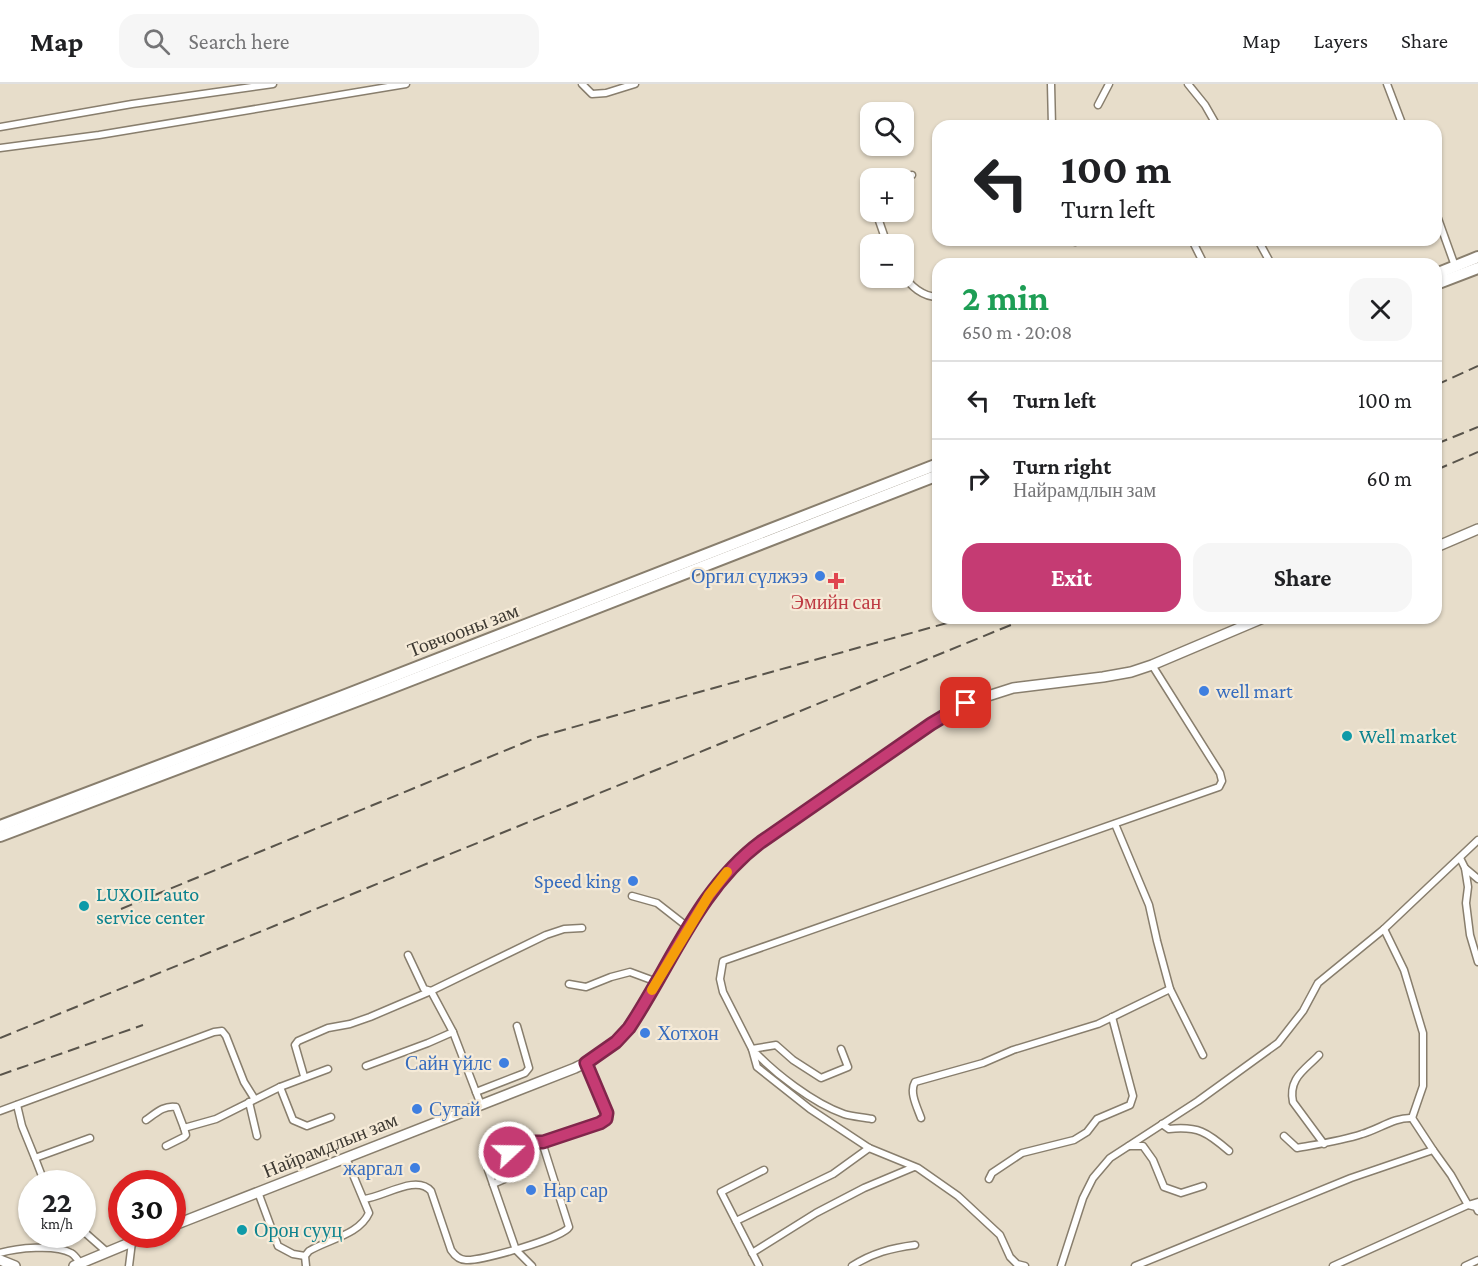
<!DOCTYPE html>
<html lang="en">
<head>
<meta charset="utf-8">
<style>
  :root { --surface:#fff; --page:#f6f6f6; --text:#202124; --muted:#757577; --line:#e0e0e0; --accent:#c53b73 }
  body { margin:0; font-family:"Crimson Pro",serif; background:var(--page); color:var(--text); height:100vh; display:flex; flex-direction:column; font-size:22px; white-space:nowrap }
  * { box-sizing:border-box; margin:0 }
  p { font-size:20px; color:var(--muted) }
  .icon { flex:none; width:33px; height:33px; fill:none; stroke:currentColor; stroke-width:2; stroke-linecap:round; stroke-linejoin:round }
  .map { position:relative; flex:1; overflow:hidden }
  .drawer { position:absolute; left:932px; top:174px; width:510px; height:366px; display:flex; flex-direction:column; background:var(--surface); border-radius:18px; box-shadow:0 2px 4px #0004 }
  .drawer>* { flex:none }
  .hud { position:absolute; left:932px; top:36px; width:510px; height:126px; border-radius:18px; box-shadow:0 2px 4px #0004; background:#fff; color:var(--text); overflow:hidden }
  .fabs { position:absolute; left:860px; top:18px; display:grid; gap:12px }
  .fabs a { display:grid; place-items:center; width:54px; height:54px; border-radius:12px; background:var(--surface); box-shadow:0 2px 4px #0004; font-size:30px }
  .speed { position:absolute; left:18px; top:1086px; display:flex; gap:12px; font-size:30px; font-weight:700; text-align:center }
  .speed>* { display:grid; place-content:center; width:78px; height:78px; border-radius:50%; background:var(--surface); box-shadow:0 2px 4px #0004; line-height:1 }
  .speed small { font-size:15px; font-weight:400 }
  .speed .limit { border:9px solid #d22; background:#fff; color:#111 }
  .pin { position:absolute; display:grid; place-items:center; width:51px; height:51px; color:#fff; margin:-26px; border-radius:12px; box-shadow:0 3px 9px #0006 }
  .me { position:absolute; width:66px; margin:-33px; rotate:69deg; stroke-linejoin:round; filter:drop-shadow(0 0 4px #0008) }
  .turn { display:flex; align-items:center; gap:21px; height:126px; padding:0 30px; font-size:27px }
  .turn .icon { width:78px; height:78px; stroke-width:2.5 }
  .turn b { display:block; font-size:42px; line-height:51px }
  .round { display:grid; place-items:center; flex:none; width:63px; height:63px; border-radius:18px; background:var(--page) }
  .headline { display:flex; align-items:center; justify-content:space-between; height:102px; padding:0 30px }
  h1 { font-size:36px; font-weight:700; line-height:45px; color:#1e9e55 }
  .button { display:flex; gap:12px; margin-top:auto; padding:12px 30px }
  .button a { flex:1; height:69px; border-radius:18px; background:var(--accent); color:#fff; font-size:24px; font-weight:700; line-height:69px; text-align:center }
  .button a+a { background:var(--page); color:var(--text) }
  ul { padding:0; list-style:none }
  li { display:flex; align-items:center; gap:18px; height:78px; padding:0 30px; border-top:2px solid var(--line) }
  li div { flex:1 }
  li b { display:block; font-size:22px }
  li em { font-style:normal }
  header { display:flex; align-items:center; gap:36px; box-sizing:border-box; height:84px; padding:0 30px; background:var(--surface); border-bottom:2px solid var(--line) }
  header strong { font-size:28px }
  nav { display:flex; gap:33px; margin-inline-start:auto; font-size:21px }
  .search { width:420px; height:54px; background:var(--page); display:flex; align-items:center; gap:15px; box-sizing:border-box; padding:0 21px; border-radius:18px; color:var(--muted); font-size:22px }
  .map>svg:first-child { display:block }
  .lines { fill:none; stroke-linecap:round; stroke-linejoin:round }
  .minor-casing { stroke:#887e6d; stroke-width:9 }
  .secondary-casing { stroke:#887e6d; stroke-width:12 }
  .trunk-casing { stroke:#887e6d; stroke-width:14 }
  .minor { stroke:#fff; stroke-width:6 }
  .secondary { stroke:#fff; stroke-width:9 }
  .trunk { stroke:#fff; stroke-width:10 }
  .rail { stroke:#59544b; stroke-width:2; stroke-dasharray:12 6; stroke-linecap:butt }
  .route-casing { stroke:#80264b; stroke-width:15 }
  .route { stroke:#c53b73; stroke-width:10 }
  .slow { stroke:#f59e0b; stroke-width:10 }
  .shop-dot { fill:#3f7fe0; stroke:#f5ead7; stroke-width:2 }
  .health-dot { fill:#e0444e; stroke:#f5ead7; stroke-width:2 }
  .culture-dot { fill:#0f9aa8; stroke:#f5ead7; stroke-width:2 }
  .labels { text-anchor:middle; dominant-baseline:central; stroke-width:4.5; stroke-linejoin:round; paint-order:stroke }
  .shop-label { font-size:20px; fill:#366cbe; stroke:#f5ead7; text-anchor:end }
  .health-label { font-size:20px; fill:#be3a42; stroke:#f5ead7 }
  .street-label { font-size:20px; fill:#3e3a33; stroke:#f5ead7 }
  .culture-label { font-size:20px; fill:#0d838f; stroke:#f5ead7; text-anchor:start }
</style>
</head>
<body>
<header>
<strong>Map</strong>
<div class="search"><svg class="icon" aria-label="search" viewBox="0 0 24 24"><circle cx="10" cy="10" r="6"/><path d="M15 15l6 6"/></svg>Search here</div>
<nav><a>Map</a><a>Layers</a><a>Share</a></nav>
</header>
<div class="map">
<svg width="1478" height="1182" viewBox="0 0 1478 1182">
  <rect width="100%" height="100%" fill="#e7ddca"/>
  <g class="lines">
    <defs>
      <g id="minor">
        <path d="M582 0 592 10 606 9 635 0"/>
        <path d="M1051 0 1052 42"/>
        <path d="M1188 0 1205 21 1217 42"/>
        <path d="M1387 0 1403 42"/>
        <path d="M1098 21 1109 0"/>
        <path d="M0 43 132 20 273 0"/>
        <path d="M0 64 99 51 406 0"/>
        <path d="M903 94 912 91"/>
        <path d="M876 128 887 160"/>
        <path d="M1436 129 1455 182"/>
        <path d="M1067 156 1075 158 1081 156"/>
        <path d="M1192 156 1204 180"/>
        <path d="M1258 156 1271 180"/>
        <path d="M903 190C910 202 923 213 938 213"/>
        <path d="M1115 740 1149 821 1157 857 1170 905"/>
        <path d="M1460 774 1465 784 1468 803 1466 819 1470 851 1478 878"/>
        <path d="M1465 784 1478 795"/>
        <path d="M632 812 657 819 689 844"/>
        <path d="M1384 845 1404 886 1423 949V1002L1412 1034"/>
        <path d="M408 871 424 905 431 907"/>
        <path d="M569 900 586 903 611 893 630 888 657 898"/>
        <path d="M841 965 848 983 821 994 793 976 776 961 752 965C774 989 813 1019 844 1030 853 1033 863 1033 872 1035"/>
        <path d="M1319 971C1305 986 1288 994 1293 1018L1324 1060"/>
        <path d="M366 982 428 959 453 948"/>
        <path d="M304 992 295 961 298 957 328 944 350 940 370 933 431 907"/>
        <path d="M280 1003 293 1036 307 1042 331 1033"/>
        <path d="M476 1008 525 989 529 984 517 942"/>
        <path d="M249 1018 257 1052"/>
        <path d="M17 1021 22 1042 35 1074"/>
        <path d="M481 1021 453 948 431 907 546 851 564 845 582 844"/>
        <path d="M0 1027 214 948 222 947 226 952 244 998 254 1014"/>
        <path d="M921 1034C917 1023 909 1008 915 998L983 979 1013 966 1098 940 1170 905 1203 971"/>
        <path d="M146 1036C156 1029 164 1021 176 1023L184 1044 216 1035 280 1003 328 985"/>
        <path d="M1162 1040 1169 1045C1198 1042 1207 1048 1229 1067"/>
        <path d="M1284 1052 1297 1064C1319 1060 1341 1057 1362 1050 1379 1045 1395 1033 1412 1034L1433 1066"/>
        <path d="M166 1062 184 1053 186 1051 184 1044"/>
        <path d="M1129 1062H1143L1153 1076 1164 1103 1181 1109 1203 1102"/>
        <path d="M486 1080 516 1166 532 1182"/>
        <path d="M989 1095 992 1089 1022 1069 1074 1056 1087 1048 1097 1035 1130 1021 1133 1012 1112 933"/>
        <path d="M45 1100 35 1074 90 1054"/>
        <path d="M493 1100 514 1091 515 1086 509 1069 512 1064 531 1058H542L600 1039 606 1035 605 1024 586 979"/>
        <path d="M258 1108 278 1162 293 1170 305 1172"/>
        <path d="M364 1115C384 1113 416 1090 431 1107L451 1166C455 1172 459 1176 466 1176 481 1177 563 1154 569 1143L542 1058"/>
        <path d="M736 1137 833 1090 869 1064"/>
        <path d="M82 1146 107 1168"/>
        <path d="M0 1169C16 1164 56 1160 71 1169 75 1171 77 1175 80 1179"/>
        <path d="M752 1169 816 1129 864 1104 914 1083"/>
        <path d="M129 1182 132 1158"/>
        <path d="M306 1182 305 1172 309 1167C329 1155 359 1151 369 1129L346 1074"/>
        <path d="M759 1182 721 1108 764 1086"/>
        <path d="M852 1182C872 1169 892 1164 915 1161"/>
        <path d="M1025 1182 1017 1180 1010 1173 1000 1151 958 1112 918 1084 869 1064 810 1025 757 983 752 965 723 908 720 895 723 877 1219 703 1222 697 1220 689 1152 581"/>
        <path d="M1061 1182 1083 1114 1093 1094 1110 1074 1198 1017 1278 959 1303 927 1318 899 1384 845 1478 756"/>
        <path d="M1135 1182 1351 1094 1433 1066 1451 1091 1468 1121 1478 1118"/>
        <path d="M1333 1182 1468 1121 1476 1123 1478 1127"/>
        <path d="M1465 1182 1478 1176"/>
      </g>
      <g id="secondary">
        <path d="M1436 463 1478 445"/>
        <path d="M172 1142 575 984C596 974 614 962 629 944 671 881 699 804 761 757L931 641 966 619 1013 604 1103 593 1131 588 1152 581 1263 534"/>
        <path d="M0 1176 15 1182"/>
        <path d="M74 1182 151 1150"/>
      </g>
      <g id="trunk">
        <path d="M1436 190 1478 173"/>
        <path d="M1436 200 1478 184"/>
        <path d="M0 742 343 612 938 380"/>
        <path d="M0 752 383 607 938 391"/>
      </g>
    </defs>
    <use href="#minor" class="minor-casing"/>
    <use href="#secondary" class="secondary-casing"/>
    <use href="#trunk" class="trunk-casing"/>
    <use href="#minor" class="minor"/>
    <use href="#secondary" class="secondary"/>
    <use href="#trunk" class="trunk"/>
    <g class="rail">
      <path d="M1436 301 1478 282"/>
      <path d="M1436 360 1478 343"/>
      <path d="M1436 386 1478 368"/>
      <path d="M121 825 538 653 965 534"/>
      <path d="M0 954 1028 534"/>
      <path d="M0 991 143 941"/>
    </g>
  </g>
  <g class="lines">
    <defs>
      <path id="route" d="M509 1068 512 1064 531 1058H543L600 1039 606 1035 607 1029 586 979 616 958 629 944C671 881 699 804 761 758L931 640 966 619"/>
    </defs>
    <use href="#route" class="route-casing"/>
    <use href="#route" class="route"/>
    <path class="slow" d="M652 906 709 811 727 788"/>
  </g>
  <g class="shop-dot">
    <circle cx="820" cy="492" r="6"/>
    <circle cx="1204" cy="607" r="6"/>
    <circle cx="633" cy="797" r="6"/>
    <circle cx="645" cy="949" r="6"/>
    <circle cx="504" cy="979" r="6"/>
    <circle cx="417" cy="1025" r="6"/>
    <circle cx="415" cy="1084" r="6"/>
    <circle cx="531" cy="1106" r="6"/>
  </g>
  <path class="health-dot" d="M833 488h6v6h6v6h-6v6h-6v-6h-6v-6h6z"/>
  <g class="culture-dot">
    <circle cx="1347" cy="652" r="6"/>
    <circle cx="84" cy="822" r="6"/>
    <circle cx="242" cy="1146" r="6"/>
  </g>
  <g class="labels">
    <g class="shop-label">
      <text x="808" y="492">Оргил сүлжээ</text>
      <text x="1216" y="607" text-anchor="start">well mart</text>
      <text x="621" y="797">Speed king</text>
      <text x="657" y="949" text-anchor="start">Хотхон</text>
      <text x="492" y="979">Сайн үйлс</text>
      <text x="429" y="1025" text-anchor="start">Сутай</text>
      <text x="403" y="1084">жаргал</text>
      <text x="543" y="1106" text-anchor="start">Нар сар</text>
    </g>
    <g class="health-label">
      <text x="836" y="518">Эмийн сан</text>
    </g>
    <g class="street-label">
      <text transform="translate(463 546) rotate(-21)">Товчооны зам</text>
      <text transform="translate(330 1061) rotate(-22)">Найрамдлын зам</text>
    </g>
    <g class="culture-label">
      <text x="1359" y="652">Well market</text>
      <text x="96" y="810">LUXOIL auto<tspan x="96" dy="23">service center</tspan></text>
      <text x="254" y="1146">Орон сууц</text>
    </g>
  </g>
</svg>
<div class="fabs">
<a><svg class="icon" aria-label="search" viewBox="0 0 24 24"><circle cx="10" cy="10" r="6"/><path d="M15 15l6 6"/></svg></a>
<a>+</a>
<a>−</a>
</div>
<div class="speed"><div>22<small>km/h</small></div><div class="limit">30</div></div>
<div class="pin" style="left:966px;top:619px;background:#d93025"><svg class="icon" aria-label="arrive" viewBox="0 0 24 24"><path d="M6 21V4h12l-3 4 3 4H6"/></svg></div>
<svg class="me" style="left:509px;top:1068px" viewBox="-20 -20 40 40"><circle r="17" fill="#c53b73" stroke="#fff" stroke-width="3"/><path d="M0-11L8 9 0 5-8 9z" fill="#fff"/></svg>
<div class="hud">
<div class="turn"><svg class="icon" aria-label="left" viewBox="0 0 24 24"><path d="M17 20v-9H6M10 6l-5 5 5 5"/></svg><div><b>100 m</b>Turn left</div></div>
</div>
<section class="drawer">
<div class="headline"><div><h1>2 min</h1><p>650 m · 20:08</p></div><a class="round"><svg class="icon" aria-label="close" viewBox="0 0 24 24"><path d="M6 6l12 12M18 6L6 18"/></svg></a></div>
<ul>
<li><svg class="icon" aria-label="left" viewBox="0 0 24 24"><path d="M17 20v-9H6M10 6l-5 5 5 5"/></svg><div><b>Turn left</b></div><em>100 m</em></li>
<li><svg class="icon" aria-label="right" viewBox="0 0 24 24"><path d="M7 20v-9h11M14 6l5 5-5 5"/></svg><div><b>Turn right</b><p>Найрамдлын зам</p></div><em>60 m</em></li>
</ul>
<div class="button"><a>Exit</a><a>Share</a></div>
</section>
</div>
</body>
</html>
